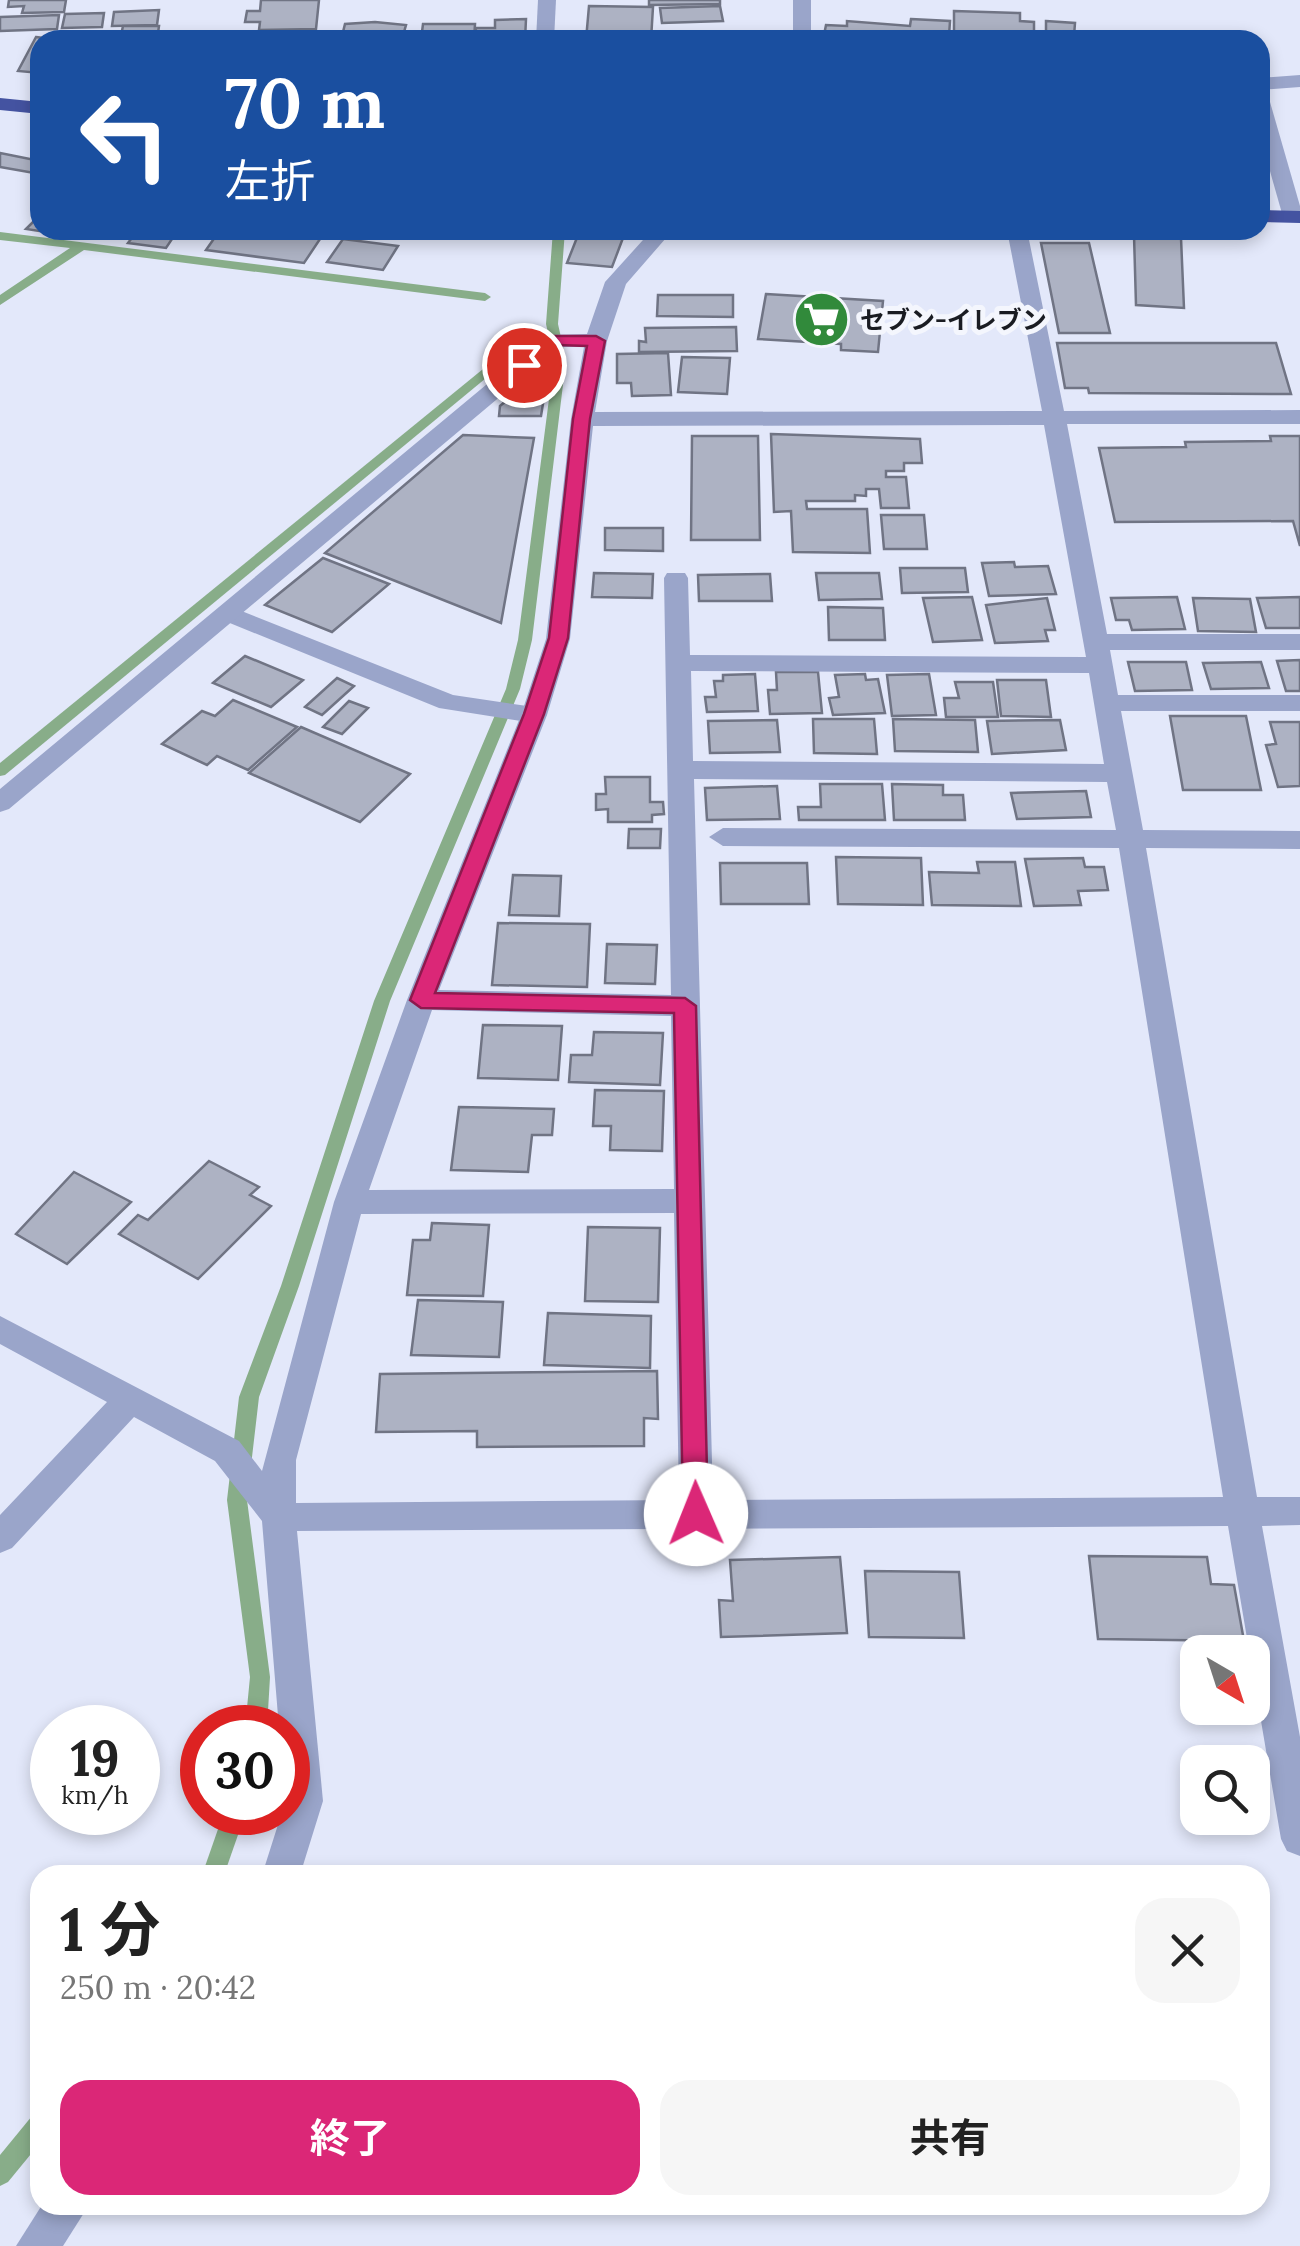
<!DOCTYPE html>
<html lang="ja">
<head>
<meta charset="utf-8">
<style>
  :root { --surface:#fff; --page:#f6f6f6; --text:#222; --muted:#767676; --accent:#db2777 }
  body { margin:0; font-family:Lora,"Noto Sans JP",serif; background:var(--page); color:var(--text); height:100vh; display:flex; flex-direction:column; font-size:38px; white-space:nowrap }
  * { box-sizing:border-box; margin:0 }
  p { font-size:32px; color:var(--muted) }
  .icon { flex:none; width:55px; height:55px; fill:none; stroke:currentColor; stroke-width:2; stroke-linecap:round; stroke-linejoin:round }
  .map { position:relative; flex:1; overflow:hidden }
  .side { position:absolute; left:30px; top:1865px; width:1240px; height:350px; display:flex; flex-direction:column; background:var(--surface); border-radius:30px; box-shadow:0 5px 15px #0003 }
  .side>* { flex:none }
  .hud { position:absolute; left:30px; top:30px; width:1240px; height:210px; border-radius:30px; box-shadow:0 5px 15px #0003; background:#1a4fa0; color:#fff; overflow:hidden }
  .needle { width:65px; rotate:141deg }
  .controls { position:absolute; left:1180px; top:1635px; display:grid; gap:20px }
  .controls a { display:grid; place-items:center; width:90px; height:90px; border-radius:20px; background:var(--surface); box-shadow:0 5px 15px #0003; font-size:50px }
  .speed { position:absolute; left:30px; top:1705px; display:flex; gap:20px; font-size:50px; font-weight:700; text-align:center }
  .speed>* { display:grid; place-content:center; width:130px; height:130px; border-radius:50%; background:var(--surface); box-shadow:0 5px 15px #0003; line-height:1 }
  .speed small { font-size:25px; font-weight:400 }
  .speed .limit { border:15px solid #d22; background:#fff; color:#111 }
  .pin { position:absolute; display:grid; place-items:center; width:85px; height:85px; color:#fff; margin:-42px; border:5px solid #fff; border-radius:50%; box-shadow:0 2px 10px #0007 }
  .me { position:absolute; width:110px; margin:-55px; rotate:359deg; stroke-linejoin:round; filter:drop-shadow(0 0 8px #0008) }
  .turn { display:flex; align-items:center; gap:35px; height:210px; padding:0 30px; font-size:45px }
  .turn .icon { width:130px; height:130px; stroke-width:2.5 }
  .turn b { display:block; font-size:70px; line-height:85px }
  .round { display:grid; place-items:center; flex:none; width:105px; height:105px; border-radius:30px; background:var(--page) }
  .headline { display:flex; align-items:center; justify-content:space-between; height:170px; padding:0 30px }
  h1 { font-size:60px; font-weight:700; line-height:75px }
  .action { display:flex; gap:20px; margin-top:auto; padding:20px 30px }
  .action a { flex:1; height:115px; border-radius:30px; background:var(--accent); color:#fff; font-size:40px; font-weight:700; line-height:115px; text-align:center }
  .action a+a { background:var(--page); color:var(--text) }
  .map>svg:first-child { display:block }
  .lines { fill:none; stroke-linecap:round; stroke-linejoin:round }
  .stream { fill:#88ad89; fill-rule:evenodd }
  .building { fill:#adb2c3; stroke:#707484; stroke-width:2.5 }
  .lane { fill:#9aa5ca; fill-rule:evenodd }
  .street { fill:#9aa5ca; fill-rule:evenodd }
  .highway { fill:#4453a1; fill-rule:evenodd }
  .route { fill:#db2777; stroke:#8e194d; stroke-width:2.5 }
  .labels { text-anchor:middle; dominant-baseline:central; stroke-width:10; stroke-linejoin:round; paint-order:stroke }
  .far-poi-label { font-size:25px; font-weight:bold; fill:#1a1c22; stroke:#f4f6fd; text-anchor:start }
</style>
</head>
<body>
<div class="map">
<svg width="1300" height="2246" viewBox="0 0 1300 2246">
  <rect width="100%" height="100%" fill="#e3e8fa"/>
  <g class="lines">
    <g class="stream">
      <path d="M553 230H565L558 324 566 360 532 640 520 689 390 1001 299 1286 259 1397 247 1500 270 1677 267 1728H245L250 1677 227 1500 239 1397 281 1286 374 1001 506 689 518 640 554 360 546 324Z"/>
      <path d="M0 232 485 293 491 297 485 301 84 250 0 305V295L70 248 0 240Z"/>
      <path d="M526 334 532 338 531 341 5 775 0 776V763Z"/>
      <path d="M224 1812H246L224 1875H202Z"/>
      <path d="M40 2112V2143L8 2182 0 2186V2155L32 2116Z"/>
    </g>
  </g>
  <g class="building">
    <path d="M9 0H66L64 12 22 13 24 6 8 7Z"/>
    <path d="M261 0H319L316 29 259 30 260 22H245L247 11H260Z"/>
    <path d="M649 0H720V4L649 5Z"/>
    <path d="M589 6 653 7 651 40H586Z"/>
    <path d="M720 6 723 21 662 23 660 8Z"/>
    <path d="M159 10 157 25 112 26 114 12Z"/>
    <path d="M954 11 1020 13V21L1034 22V35L954 32Z"/>
    <path d="M104 13 102 27 62 28 65 14Z"/>
    <path d="M59 15 57 29 0 31V17Z"/>
    <path d="M526 19 525 40H475L476 28H495V20Z"/>
    <path d="M911 19 950 21 949 36 823 40 826 25 847 26V21L910 26Z"/>
    <path d="M1046 21 1075 23 1074 36 1046 35Z"/>
    <path d="M375 22 406 25 402 39 348 37 350 32H343L345 24Z"/>
    <path d="M423 24H475L474 40H421Z"/>
    <path d="M123 26H159L157 40H120Z"/>
    <path d="M36 37 60 40H40V73L18 71Z"/>
    <path d="M0 153 40 161V174L0 167Z"/>
    <path d="M40 215V230H88L78 237 26 229Z"/>
    <path d="M138 230H178L166 248 128 243Z"/>
    <path d="M220 230H326L304 263 206 250Z"/>
    <path d="M580 230H626L612 267 567 263Z"/>
    <path d="M1134 235 1181 238 1184 308 1136 305Z"/>
    <path d="M343 239 398 246 383 270 327 262Z"/>
    <path d="M1041 243H1089L1110 333H1059Z"/>
    <path d="M766 294 883 301 878 352 841 350V344L758 339Z"/>
    <path d="M658 295H733V317L657 316Z"/>
    <path d="M736 327 737 351 639 352V341L646 342 645 328Z"/>
    <path d="M1057 343H1276L1291 394 1089 393 1088 388H1065Z"/>
    <path d="M668 353 671 395 632 396 631 383H617V354Z"/>
    <path d="M682 357 730 358 727 394 678 392Z"/>
    <path d="M526 384 546 385 541 416H499L500 406Z"/>
    <path d="M771 434 920 439 922 463H904V471H886V477H906L909 508H881L879 489H866V496L855 495V501H806L807 509H867L870 553 793 552 791 511 774 512Z"/>
    <path d="M463 435 534 438 501 623 325 553Z"/>
    <path d="M692 436H758L760 540H691Z"/>
    <path d="M1270 436H1300V546L1293 521 1115 522 1099 448 1186 447 1185 442 1271 441Z"/>
    <path d="M881 515H924L927 549H884Z"/>
    <path d="M605 528H663V551L605 550Z"/>
    <path d="M323 558 389 584 332 632 265 605Z"/>
    <path d="M1014 562 1015 567 1048 566 1056 594 989 596 982 563Z"/>
    <path d="M900 568H965L968 592 902 593Z"/>
    <path d="M594 573 653 574 652 598 592 597Z"/>
    <path d="M816 573H879L882 599 819 600Z"/>
    <path d="M770 574 772 601H699L698 575Z"/>
    <path d="M972 597 982 640 933 642 923 598Z"/>
    <path d="M1177 597 1185 629 1132 630 1129 620H1116L1111 598Z"/>
    <path d="M1300 597V628H1266L1257 598Z"/>
    <path d="M1047 598 1055 630H1045L1048 641 995 643 986 605Z"/>
    <path d="M1193 598 1250 599 1256 632 1198 631Z"/>
    <path d="M828 607 883 608 885 640H829Z"/>
    <path d="M245 656 303 680 271 707 213 683Z"/>
    <path d="M1300 660V691H1286L1277 661Z"/>
    <path d="M1128 662H1186L1192 690 1135 691Z"/>
    <path d="M1261 662 1269 688 1211 689 1203 663Z"/>
    <path d="M776 672H818L822 713 770 714 768 690H777Z"/>
    <path d="M755 674 758 711 707 712 705 697H716L714 681H723V675Z"/>
    <path d="M865 674 866 680 878 679 885 713 833 715 829 698 839 697 835 675Z"/>
    <path d="M929 674 936 715 892 716 887 675Z"/>
    <path d="M337 678 354 686 322 715 305 707Z"/>
    <path d="M997 680H1046L1051 717 1001 716Z"/>
    <path d="M955 682H993L998 717H946L944 698H959Z"/>
    <path d="M233 700 297 727 248 770 217 756 207 765 162 744 202 711 215 716Z"/>
    <path d="M349 701 368 708 342 734 323 727Z"/>
    <path d="M1170 716H1246L1261 790H1183Z"/>
    <path d="M813 719H874L877 754 814 753Z"/>
    <path d="M893 719 975 720 978 752 895 751Z"/>
    <path d="M777 720 780 752 710 753 708 721Z"/>
    <path d="M1060 720 1066 750 992 754 987 721Z"/>
    <path d="M1270 722H1300V786L1278 787 1266 745 1276 744Z"/>
    <path d="M301 727 410 774 360 822 249 773Z"/>
    <path d="M605 777H650V802H663L664 814 652 815V822H608V809L596 810V794H606Z"/>
    <path d="M820 784H882L885 820H799L798 807H821Z"/>
    <path d="M892 784 943 785V795H963L965 820H894Z"/>
    <path d="M777 786 780 819 707 820 705 788Z"/>
    <path d="M1086 791 1091 817 1017 819 1011 793Z"/>
    <path d="M629 829H661L660 848H628Z"/>
    <path d="M836 857 921 858 923 905 838 904Z"/>
    <path d="M1083 858 1085 867H1104L1108 890 1078 891 1081 905 1034 906 1025 859Z"/>
    <path d="M977 862H1015L1021 906 932 905 929 872 979 873Z"/>
    <path d="M720 863H807L809 904H721Z"/>
    <path d="M513 875 561 876 559 916 509 915Z"/>
    <path d="M498 923 590 924 587 987 492 985Z"/>
    <path d="M607 944 657 945 655 984 605 983Z"/>
    <path d="M483 1025 562 1026 558 1080 478 1078Z"/>
    <path d="M594 1032 663 1033 660 1085 569 1082 571 1055H592Z"/>
    <path d="M595 1090 664 1091 662 1151 610 1150 611 1126H593Z"/>
    <path d="M459 1107 554 1109 552 1135H532L528 1172 451 1170Z"/>
    <path d="M209 1161 259 1187 250 1195 271 1206 198 1279 119 1234 138 1215 148 1220Z"/>
    <path d="M74 1172 131 1202 67 1264 16 1234Z"/>
    <path d="M432 1223 489 1225 483 1296 407 1295 413 1240H430Z"/>
    <path d="M588 1227 660 1228 658 1302 585 1301Z"/>
    <path d="M418 1300 503 1302 499 1357 411 1355Z"/>
    <path d="M548 1313 651 1316 650 1368 544 1365Z"/>
    <path d="M657 1371 658 1419 644 1418V1446L477 1447V1431L376 1432 380 1374Z"/>
    <path d="M1089 1556 1207 1557 1211 1584 1234 1585 1244 1641 1098 1639Z"/>
    <path d="M840 1557 847 1633 721 1637 719 1600 733 1601 730 1560Z"/>
    <path d="M865 1571 959 1572 964 1638 869 1637Z"/>
  </g>
  <g class="lines">
    <path class="lane" d="M229 606 453 695 534 707 547 715 534 723 439 708 220 619 217 614Z"/>
    <g class="street">
      <path d="M538 0H556L554 40H536Z"/>
      <rect x="793" y="0" width="18" height="40"/>
      <path d="M1300 75V87L1260 90V78Z"/>
      <path d="M1260 96 1270 102 1300 206V221L1283 217 1260 136Z"/>
      <path d="M652 230H673L626 284 607 341 595 412 1042 411 1007 230H1027L1064 411 1300 410V424H1067L1107 634H1300V650H1110L1118 695H1300V711H1121L1143 830 1300 831V849L1146 848 1257 1497H1300V1525L1262 1526 1300 1737V1856L1287 1851 1281 1839 1228 1526 297 1531 323 1801 300 1875H262L282 1812H288V1728H279L262 1521 215 1461 134 1417 12 1548 0 1553V1515L107 1402 0 1344V1316L239 1441 262 1471 334 1202 407 1000 521 715 546 639 571 419 584 347H559L9 809 0 812V789L546 335 587 334 605 282ZM1044 425 1086 657 690 655 688 578 685 573H667L664 578 671 995 439 990 547 715 570 639 593 426ZM691 671 1089 673 1104 764 693 761ZM694 779 1107 782 1116 830 723 828 709 837 723 846 1119 848 1223 1497 713 1500ZM432 1010 671 1016 674 1189 369 1190ZM674 1213 679 1500 296 1503V1460L361 1214Z"/>
      <path d="M42 2205H89L63 2246H16Z"/>
    </g>
    <g class="highway">
      <path d="M0 98 40 102V114L0 110Z"/>
      <path d="M1260 210 1300 211V223L1260 222Z"/>
    </g>
  </g>
  <path class="route" d="M548 336H596L605 341 590 419 568 638 544 714 435 993 685 998 696 1006 708 1514 696 1525 683 1514 674 1013 421 1008 410 1000 524 714 549 638 573 419 587 346 558 345 530 368H519V361Z"/>
  <defs>
    <symbol id="supermarket-disc" viewBox="-11 -11 22 22"><circle r="9.5" fill="#318a3b" stroke="#f4f6fd"/><path d="M-6-5.5h2.5l.6 2H6L4.5 2H-2.5L-4.4-4H-6ZM-1.5 3.2a1.3 1.3 0 1 0 .1 0ZM3 3.2a1.3 1.3 0 1 0 .1 0Z" fill="#fff"/></symbol>
  </defs>
  <g fill-rule="evenodd">
    <use href="#supermarket-disc" x="790" y="288" width="63" height="63"/>
  </g>
  <g class="labels">
    <g class="far-poi-label">
      <text x="860" y="320">セブン-イレブン</text>
    </g>
  </g>
</svg>
<div class="controls">
<a><svg class="needle" viewBox="-14 -14 28 28"><path d="M0-13l5 13h-10z" fill="#e53935"/><path d="M0 13l5-13h-10z" fill="#767676"/></svg></a>
<a><svg class="icon" aria-label="search" viewBox="0 0 24 24"><circle cx="10" cy="10" r="6"/><path d="M15 15l6 6"/></svg></a>
</div>
<div class="speed"><div>19<small>km/h</small></div><div class="limit">30</div></div>
<div class="pin" style="left:524px;top:365px;background:#d93025"><svg class="icon" aria-label="arrive" viewBox="0 0 24 24"><path d="M6 21V4h12l-3 4 3 4H6"/></svg></div>
<svg class="me" style="left:696px;top:1514px" viewBox="-20 -20 40 40"><circle r="19" fill="#fff"/><path d="M0-13L10 11 0 6-10 11z" fill="#db2777"/></svg>
<div class="hud">
<div class="turn"><svg class="icon" aria-label="left" viewBox="0 0 24 24"><path d="M17 20v-9H6M10 6l-5 5 5 5"/></svg><div><b>70 m</b>左折</div></div>
</div>
<section class="side">
<div class="headline"><div><h1>1 分</h1><p>250 m · 20:42</p></div><a class="round"><svg class="icon" aria-label="close" viewBox="0 0 24 24"><path d="M6 6l12 12M18 6L6 18"/></svg></a></div>
<div class="action"><a>終了</a><a>共有</a></div>
</section>
</div>
</body>
</html>
